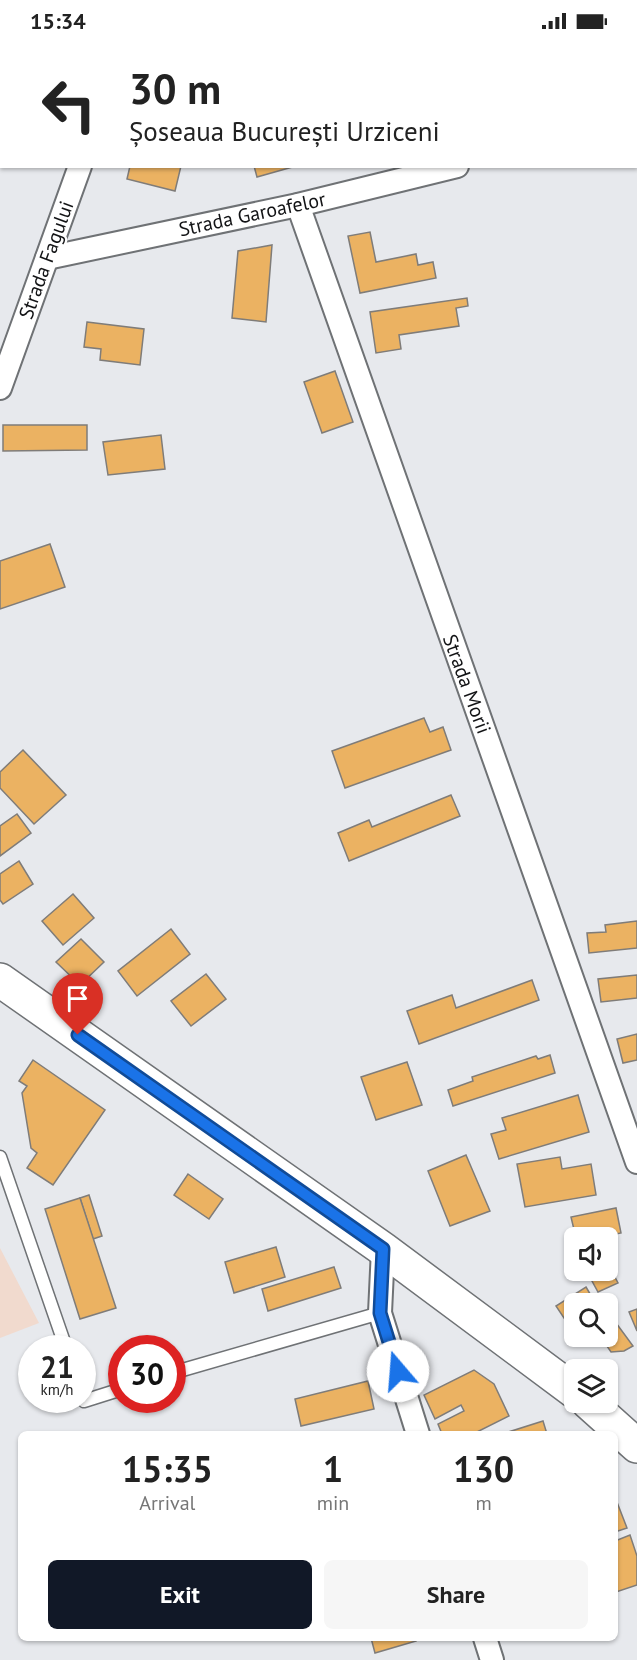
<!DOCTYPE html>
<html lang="en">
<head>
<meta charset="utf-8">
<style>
  :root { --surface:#fff; --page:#f6f6f6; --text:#222; --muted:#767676; --accent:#111827 }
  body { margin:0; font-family:"PT Sans",sans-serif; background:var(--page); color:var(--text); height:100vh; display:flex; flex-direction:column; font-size:22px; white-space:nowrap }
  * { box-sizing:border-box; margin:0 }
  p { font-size:20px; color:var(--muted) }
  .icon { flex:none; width:33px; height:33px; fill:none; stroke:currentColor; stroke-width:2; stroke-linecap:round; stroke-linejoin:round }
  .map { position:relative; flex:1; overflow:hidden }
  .details { position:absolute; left:18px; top:1389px; width:600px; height:210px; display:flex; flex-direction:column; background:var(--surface); border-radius:9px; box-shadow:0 2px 4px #0004 }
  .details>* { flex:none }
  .top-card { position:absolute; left:0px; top:0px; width:638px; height:126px; box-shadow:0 2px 4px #0004; background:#fff; color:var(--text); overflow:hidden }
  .controls { position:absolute; left:564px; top:1185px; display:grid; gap:12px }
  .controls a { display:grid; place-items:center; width:54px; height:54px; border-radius:9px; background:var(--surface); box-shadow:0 2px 4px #0004; font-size:30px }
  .speed { position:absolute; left:18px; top:1293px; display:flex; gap:12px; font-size:30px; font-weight:700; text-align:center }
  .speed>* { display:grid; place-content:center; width:78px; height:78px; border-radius:50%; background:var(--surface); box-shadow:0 2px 4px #0004; line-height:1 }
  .speed small { font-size:15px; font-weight:400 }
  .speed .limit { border:9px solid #d22; background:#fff; color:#111 }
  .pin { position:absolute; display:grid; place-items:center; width:51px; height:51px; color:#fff; margin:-62px -26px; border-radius:50% 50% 50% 0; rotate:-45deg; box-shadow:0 0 6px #0007 }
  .pin .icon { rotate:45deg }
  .me { position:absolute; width:66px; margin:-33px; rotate:342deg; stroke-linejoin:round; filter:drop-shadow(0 0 4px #0008) }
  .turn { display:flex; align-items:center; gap:21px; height:126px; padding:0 30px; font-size:27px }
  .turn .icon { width:78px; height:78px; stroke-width:2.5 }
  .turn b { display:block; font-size:42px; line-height:51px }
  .eta { display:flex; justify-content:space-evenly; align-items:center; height:102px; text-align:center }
  .eta b { font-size:36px; font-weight:700; line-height:42px }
  .cta { display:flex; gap:12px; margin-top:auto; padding:12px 30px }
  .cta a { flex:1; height:69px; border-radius:9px; background:var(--accent); color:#fff; font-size:24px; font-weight:700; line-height:69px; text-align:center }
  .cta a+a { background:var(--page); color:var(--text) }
  .status { display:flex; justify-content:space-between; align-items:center; height:42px; padding:0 30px; background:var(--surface); direction:ltr }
  .status svg { height:16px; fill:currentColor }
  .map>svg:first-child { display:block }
  .commercial { fill:#f1dace }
  .building { fill:#ebb262; stroke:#7f7c79; stroke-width:1.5 }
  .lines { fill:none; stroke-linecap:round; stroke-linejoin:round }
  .service-casing { stroke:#6f7275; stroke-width:15 }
  .minor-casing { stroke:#6f7275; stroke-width:26 }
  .trunk-casing { stroke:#6f7275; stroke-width:36 }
  .service { stroke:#fff; stroke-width:12 }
  .minor { stroke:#fff; stroke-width:22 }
  .trunk { stroke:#fff; stroke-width:33 }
  .route-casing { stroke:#114b97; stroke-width:15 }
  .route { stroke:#1a73e8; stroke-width:10 }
  .labels { text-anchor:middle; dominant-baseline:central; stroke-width:4.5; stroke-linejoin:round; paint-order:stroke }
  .street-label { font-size:20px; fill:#121315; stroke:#fff }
</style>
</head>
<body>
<div class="status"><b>15:34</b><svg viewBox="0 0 49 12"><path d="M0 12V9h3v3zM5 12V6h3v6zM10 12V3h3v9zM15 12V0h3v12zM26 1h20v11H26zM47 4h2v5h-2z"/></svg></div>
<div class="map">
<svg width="637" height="1618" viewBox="0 0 637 1618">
  <rect width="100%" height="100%" fill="#e7e9ed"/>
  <path class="commercial" d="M0 1206 39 1281 0 1296Z"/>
  <g class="building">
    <path d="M130 124H181L175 149 127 137Z"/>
    <path d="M254 124H296L257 135Z"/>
    <path d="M370 190 376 220 416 212 418 223 433 220 436 236 360 251 348 194Z"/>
    <path d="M272 203 266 280 232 276 238 209Z"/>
    <path d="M467 256 468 264 456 266 459 284 399 293 401 307 376 311 370 270Z"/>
    <path d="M87 280 144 287 140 323 100 318 101 307 84 305Z"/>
    <path d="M335 329 353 380 322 391 304 340Z"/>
    <path d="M3 383H87V408L3 409Z"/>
    <path d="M161 393 165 427 108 433 103 400Z"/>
    <path d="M50 502 65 545 0 567V519Z"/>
    <path d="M424 676 430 690 443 685 451 708 345 746 332 709Z"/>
    <path d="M23 708 66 753 34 782 0 746V730Z"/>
    <path d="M451 753 460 774 349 819 338 791 369 778 372 785Z"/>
    <path d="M17 772 31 791 0 814V784Z"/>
    <path d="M19 819 33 842 3 862 0 858V832Z"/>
    <path d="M73 852 94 876 63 903 42 879Z"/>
    <path d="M637 879V906L589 911 587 891 606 890 605 883Z"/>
    <path d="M171 887 190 912 137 954 118 929Z"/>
    <path d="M81 897 104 920 80 943 56 920Z"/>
    <path d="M206 932 226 957 191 984 171 959Z"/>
    <path d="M637 933V956L601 960 598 937Z"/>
    <path d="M532 938 539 958 419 1002 407 969 452 953 456 966Z"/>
    <path d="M637 992V1018L623 1021 617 997Z"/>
    <path d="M550 1013 555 1031 453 1064 448 1048 473 1039 472 1035 536 1014 538 1017Z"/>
    <path d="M33 1018 105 1068 53 1143 27 1126 37 1111 31 1106 22 1051 27 1044 19 1039Z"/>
    <path d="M407 1020 422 1063 376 1078 361 1035Z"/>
    <path d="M578 1053 589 1090 499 1117 491 1092 506 1088 502 1076Z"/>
    <path d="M466 1113 490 1169 450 1184 428 1129Z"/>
    <path d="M560 1115 562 1127 591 1122 596 1153 525 1165 517 1122Z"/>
    <path d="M188 1132 223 1157 209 1177 174 1153Z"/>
    <path d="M89 1153 102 1194 93 1197 80 1156Z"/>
    <path d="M80 1156 116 1266 80 1277 45 1167Z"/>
    <path d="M616 1166 621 1191 596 1196H576L571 1175Z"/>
    <path d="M608 1203 615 1218 608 1222Z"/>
    <path d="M276 1205 285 1235 234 1251 225 1220Z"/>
    <path d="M608 1222 618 1241 598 1250 586 1228H608Z"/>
    <path d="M334 1225 341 1246 268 1269 262 1247Z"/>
    <path d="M586 1245 596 1262H574V1283L570 1285 556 1264Z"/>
    <path d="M637 1267V1289L629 1270Z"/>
    <path d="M608 1270 633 1304 624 1309 611 1310 600 1294H608Z"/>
    <path d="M474 1328 494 1342 509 1374 473 1392H442L438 1382 464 1369 461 1363 435 1377 424 1353Z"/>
    <path d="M368 1339 374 1367 301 1384 295 1357Z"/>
    <path d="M543 1379 547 1392H502Z"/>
    <path d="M615 1455 627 1486 615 1490Z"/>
    <path d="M630 1493 637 1514V1543L616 1550 615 1499Z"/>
    <path d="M371 1596H415L416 1599 375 1611Z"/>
  </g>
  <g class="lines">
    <defs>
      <g id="service">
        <path d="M0 1115 66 1306"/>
        <path d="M172 1331 380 1271"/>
        <path d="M82 1355 84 1359 122 1347"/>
      </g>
      <g id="minor">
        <path d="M125 2 126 0"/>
        <path d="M636 81H637"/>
        <path d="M298 163 637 1120"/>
        <path d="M47 216 298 163 457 124"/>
        <path d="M0 346 80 124"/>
        <path d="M383 1207 380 1271 418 1392"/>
        <path d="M485 1596 492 1618"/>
      </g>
      <g id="trunk">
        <path d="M0 938 383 1207 574 1349"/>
        <path d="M588 1360 637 1404"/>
      </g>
    </defs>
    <use href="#service" class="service-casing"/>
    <use href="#minor" class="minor-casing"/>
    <use href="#trunk" class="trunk-casing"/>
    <use href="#service" class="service"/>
    <use href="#minor" class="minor"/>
    <use href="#trunk" class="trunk"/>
  </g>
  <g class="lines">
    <defs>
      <path id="route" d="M78 993 383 1207 380 1271 398 1329"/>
    </defs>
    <use href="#route" class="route-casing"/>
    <use href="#route" class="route"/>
  </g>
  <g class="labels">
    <g class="street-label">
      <text transform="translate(252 172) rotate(-12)">Strada Garoafelor</text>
      <text transform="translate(46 218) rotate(-70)">Strada Fagului</text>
      <text transform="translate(467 642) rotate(70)">Strada Morii</text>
    </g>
  </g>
</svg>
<div class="controls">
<a><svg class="icon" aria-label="sound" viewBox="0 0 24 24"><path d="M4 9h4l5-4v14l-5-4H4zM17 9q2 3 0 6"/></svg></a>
<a><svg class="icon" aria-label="search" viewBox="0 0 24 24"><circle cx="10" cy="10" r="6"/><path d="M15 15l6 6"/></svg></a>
<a><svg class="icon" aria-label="layers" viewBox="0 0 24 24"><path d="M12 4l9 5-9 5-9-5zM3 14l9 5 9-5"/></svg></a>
</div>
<div class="speed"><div>21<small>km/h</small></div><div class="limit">30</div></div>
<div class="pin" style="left:78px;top:993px;background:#d93025"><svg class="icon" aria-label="arrive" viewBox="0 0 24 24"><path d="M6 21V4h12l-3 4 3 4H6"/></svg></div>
<svg class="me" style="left:398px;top:1329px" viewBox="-20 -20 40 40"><circle r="19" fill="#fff"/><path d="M0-13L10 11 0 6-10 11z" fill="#1a73e8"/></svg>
<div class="top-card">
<div class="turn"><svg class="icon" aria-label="left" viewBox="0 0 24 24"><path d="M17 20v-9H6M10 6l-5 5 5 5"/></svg><div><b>30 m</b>Șoseaua București Urziceni</div></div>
</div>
<section class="details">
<div class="eta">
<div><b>15:35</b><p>Arrival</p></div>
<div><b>1</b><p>min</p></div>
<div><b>130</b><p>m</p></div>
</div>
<div class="cta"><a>Exit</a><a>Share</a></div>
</section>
</div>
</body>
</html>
